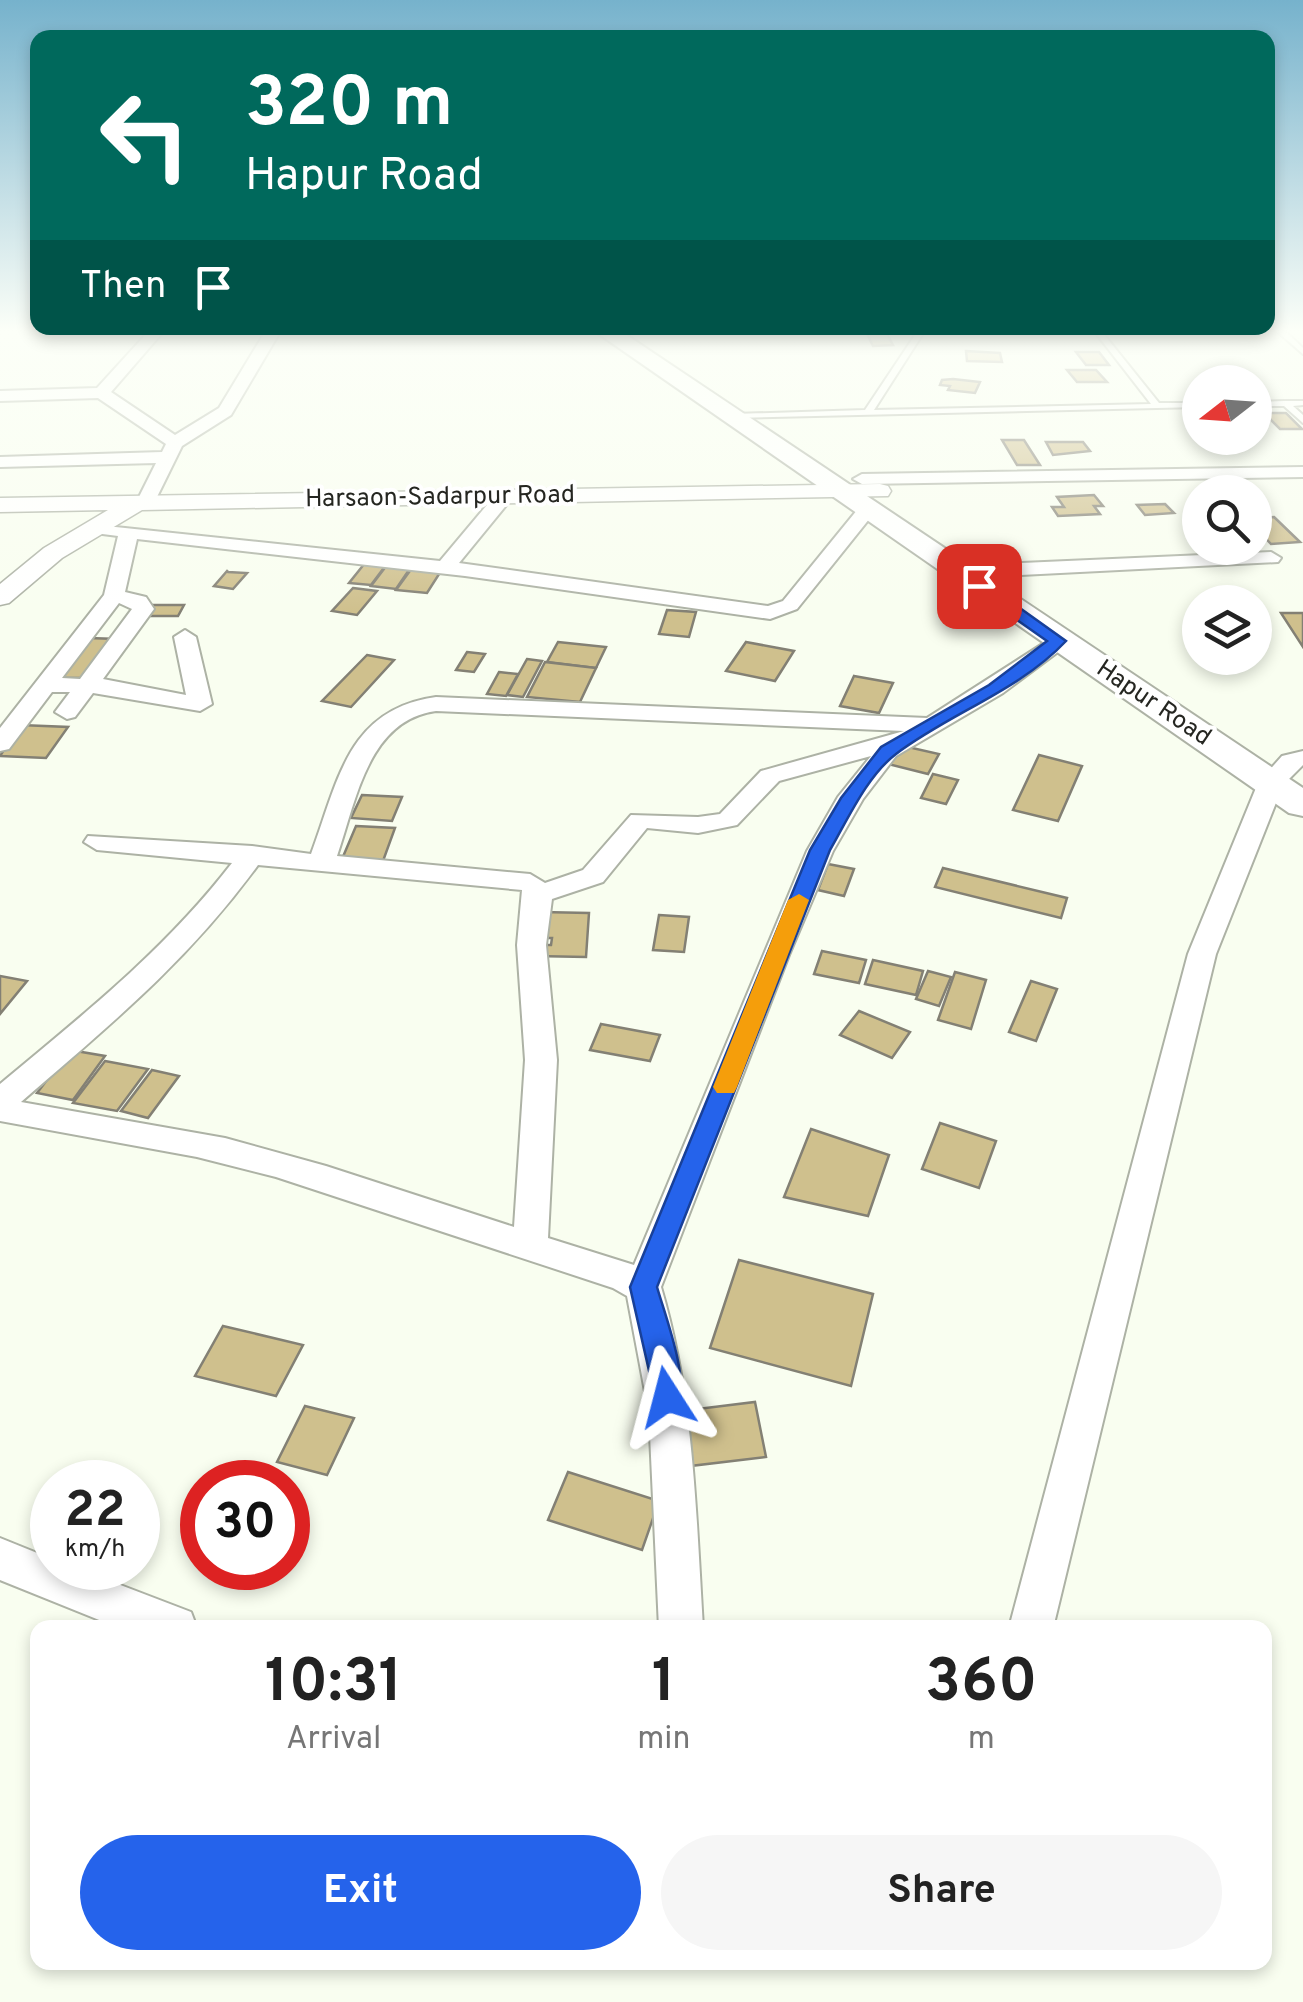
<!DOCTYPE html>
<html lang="en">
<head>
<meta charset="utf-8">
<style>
  :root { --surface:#fff; --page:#f6f6f6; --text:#222; --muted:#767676; --accent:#2563eb }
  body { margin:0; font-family:Overpass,sans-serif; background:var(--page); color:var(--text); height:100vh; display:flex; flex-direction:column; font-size:38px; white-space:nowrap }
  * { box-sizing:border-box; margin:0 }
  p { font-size:32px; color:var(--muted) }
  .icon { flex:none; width:55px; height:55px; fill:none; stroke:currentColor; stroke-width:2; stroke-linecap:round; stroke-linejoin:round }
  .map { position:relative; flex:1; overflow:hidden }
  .details { position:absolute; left:30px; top:1620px; width:1242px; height:350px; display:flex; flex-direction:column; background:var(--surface); border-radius:20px; box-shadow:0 5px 15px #0003 }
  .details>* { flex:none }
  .banner { position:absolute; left:30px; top:30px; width:1245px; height:305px; border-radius:20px; box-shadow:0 5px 15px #0003; background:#00695c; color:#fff; overflow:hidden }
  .needle { width:65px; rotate:253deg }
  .controls { position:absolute; left:1182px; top:365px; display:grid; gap:20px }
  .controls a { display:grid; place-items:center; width:90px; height:90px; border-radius:50%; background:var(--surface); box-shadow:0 5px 15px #0003; font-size:50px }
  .speed { position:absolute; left:30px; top:1460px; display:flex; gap:20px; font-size:50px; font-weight:700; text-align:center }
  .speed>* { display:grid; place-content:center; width:130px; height:130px; border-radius:50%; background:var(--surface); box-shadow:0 5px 15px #0003; line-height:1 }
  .speed small { font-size:25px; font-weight:400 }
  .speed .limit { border:15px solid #d22; background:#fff; color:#111 }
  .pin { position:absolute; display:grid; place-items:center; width:85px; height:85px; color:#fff; margin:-42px; border-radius:20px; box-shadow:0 5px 15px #0006 }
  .me { position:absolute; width:110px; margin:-55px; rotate:351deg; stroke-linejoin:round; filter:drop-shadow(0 0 8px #0008) }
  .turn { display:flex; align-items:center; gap:35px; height:210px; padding:0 50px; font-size:45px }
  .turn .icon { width:130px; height:130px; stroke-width:2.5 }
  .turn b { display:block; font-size:70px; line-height:85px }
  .then { display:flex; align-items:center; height:95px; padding:0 50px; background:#0003; gap:20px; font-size:38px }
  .eta { display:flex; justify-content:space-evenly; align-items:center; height:170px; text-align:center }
  .eta b { font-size:60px; font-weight:700; line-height:70px }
  .action { display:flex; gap:20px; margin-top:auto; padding:20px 50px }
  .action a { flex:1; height:115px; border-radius:60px; background:var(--accent); color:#fff; font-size:40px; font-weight:700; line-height:115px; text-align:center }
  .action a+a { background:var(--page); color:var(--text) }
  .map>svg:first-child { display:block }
  .building { fill:#cfc08d; stroke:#838074; stroke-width:2.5 }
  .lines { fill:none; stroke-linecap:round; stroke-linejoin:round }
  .service-casing { stroke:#adb2a5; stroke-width:4 }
  .minor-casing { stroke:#adb2a5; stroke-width:4 }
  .tertiary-casing { stroke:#adb2a5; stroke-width:3 }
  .secondary-casing { stroke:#adb2a5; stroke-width:4 }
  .service { fill:#fff; fill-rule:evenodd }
  .minor { fill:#fff; fill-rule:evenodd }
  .tertiary { fill:#fff; fill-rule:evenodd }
  .secondary { fill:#fff; fill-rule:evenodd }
  .route { fill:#2563eb; stroke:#184099; stroke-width:2.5 }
  .slow { fill:#f59e0b }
  .labels { text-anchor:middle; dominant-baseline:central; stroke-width:8; stroke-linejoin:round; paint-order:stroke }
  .far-street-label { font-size:25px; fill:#252621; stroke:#fff }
</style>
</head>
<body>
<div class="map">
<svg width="1303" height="2002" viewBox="0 0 1303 2002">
  <rect width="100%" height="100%" fill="#f9fef0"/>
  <g class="building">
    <path d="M867 334H887L893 345 873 346Z"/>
    <path d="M966 351 1000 353 1002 362 967 361Z"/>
    <path d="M1076 352H1099L1109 365H1086Z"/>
    <path d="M1067 370H1096L1107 382H1077Z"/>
    <path d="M953 379 980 382 975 393 948 390 950 386 940 385 942 380Z"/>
    <path d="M1264 413H1286L1302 429H1280Z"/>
    <path d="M1002 440H1024L1040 465H1017Z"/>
    <path d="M1046 442H1083L1090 451 1053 455Z"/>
    <path d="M1094 495 1103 506H1094L1100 514 1058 516 1052 507H1064L1057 497Z"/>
    <path d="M1165 504 1174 513 1145 515 1137 505Z"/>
    <path d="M1274 517 1300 542 1271 544 1255 527V518Z"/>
    <path d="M365 563 386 565 371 585 349 583Z"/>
    <path d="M387 565 411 567 396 589 371 586Z"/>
    <path d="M412 568 441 571 427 593 396 590Z"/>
    <path d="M227 571 228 572 247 573 233 589 214 586Z"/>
    <path d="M353 588 377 591 357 615 332 611Z"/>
    <path d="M151 605H184L178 616H145Z"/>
    <path d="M667 610 696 612 689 637 659 634Z"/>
    <path d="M1281 613H1303V647Z"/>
    <path d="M88 638 117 639 87 678H61Z"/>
    <path d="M558 642 606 647 596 668 547 662Z"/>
    <path d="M746 642 794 651 775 681 726 671Z"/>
    <path d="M467 652 485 654 474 672 456 670Z"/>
    <path d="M367 655 394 660 351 707 322 701Z"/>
    <path d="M527 659 542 661 523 697 507 695Z"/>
    <path d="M545 662 596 668 580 702 527 697Z"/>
    <path d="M499 672 518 674 506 696 487 694Z"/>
    <path d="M854 676 893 683 879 713 840 706Z"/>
    <path d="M20 725 68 727 46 758 0 756Z"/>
    <path d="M899 745 939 754 928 774 888 764Z"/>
    <path d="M1039 755 1082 766 1058 821 1013 810Z"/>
    <path d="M933 774 958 780 946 804 921 798Z"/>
    <path d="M362 795 402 797 392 821 351 818Z"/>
    <path d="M356 826 395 828 383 861 342 859Z"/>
    <path d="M828 864 854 869 844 896 818 890Z"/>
    <path d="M943 868 1067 898 1061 918 935 887Z"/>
    <path d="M541 912 589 913 586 957 535 956 536 945H551L552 938H538Z"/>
    <path d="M659 915 689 917 684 952 653 950Z"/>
    <path d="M822 951 866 960 859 983 814 974Z"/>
    <path d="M873 960 923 971 916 995 865 984Z"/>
    <path d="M928 971 951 977 939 1006 916 999Z"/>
    <path d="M955 972 986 980 971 1029 938 1020Z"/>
    <path d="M0 976 27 981 0 1014Z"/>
    <path d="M1031 981 1057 989 1036 1041 1009 1032Z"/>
    <path d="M859 1011 910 1032 892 1058 840 1035Z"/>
    <path d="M601 1024 660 1035 650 1061 590 1050Z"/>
    <path d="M70 1050 105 1056 73 1100 37 1093Z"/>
    <path d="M105 1061 148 1069 117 1111 73 1103Z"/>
    <path d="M152 1070 179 1076 148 1118 121 1111Z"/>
    <path d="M940 1123 996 1141 979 1188 922 1169Z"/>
    <path d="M811 1129 889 1155 868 1216 784 1197Z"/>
    <path d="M739 1260 873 1294 851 1386 710 1348Z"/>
    <path d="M223 1326 303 1345 276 1396 195 1376Z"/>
    <path d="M755 1402 766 1457 690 1466 681 1411Z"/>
    <path d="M305 1406 354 1418 327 1475 277 1462Z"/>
    <path d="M568 1472 659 1501 642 1550 548 1520Z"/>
  </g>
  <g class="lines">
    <defs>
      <g id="service">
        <path d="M917 332H924L874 410 1151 404 1095 332H1102L1159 403H1200V407L734 418 730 416 734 414 865 410Z"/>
        <path d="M1278 332H1286L1303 348V354Z"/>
        <path d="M1284 401H1303V405L1293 406 1303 415V423L1284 406H1255V402Z"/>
      </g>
      <g id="minor">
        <path d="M148 332H163L111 392 175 435 219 408 265 332H280L231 415 182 446 155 501H141L139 497 156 463 0 467V457L162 452 166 444 98 398 0 401V391L97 388Z"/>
        <path d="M1303 467V477L862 484 853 479 862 474Z"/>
        <path d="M504 491 513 497 459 563 768 606 783 601 862 504H876L878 508 797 609 770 619 465 576 137 539 125 592 146 597 154 609 103 679 186 695 174 637 185 630 196 637 212 704 200 711 93 693 75 717 67 719 55 712 70 692H52L9 749 0 751V728L104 595 118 536 87 532V524L440 561 497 493ZM119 603 132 609 80 679 62 678Z"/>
        <path d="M1271 552 1281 558 1278 562 1000 576 990 570 1000 564Z"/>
        <path d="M1058 634 1069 641 1066 646 1003 693 896 756 863 799 833 851 789 955 661 1287C694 1398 696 1512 703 1628H659L649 1413 627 1296 613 1288 276 1177 197 1157 0 1121V1084C83 1015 166 949 232 863L97 850 84 842 88 836 252 846 311 854C338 782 347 709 436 697L927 718ZM436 711 904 731 761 771 720 814 698 817 631 815 583 870 545 883 530 874 337 856C356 801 368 720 436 711ZM871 756 838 797 807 851 634 1265 548 1238 557 1060 546 945 552 899 603 882 647 828 698 833 737 825 779 781ZM258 865 522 890 517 945 525 1060 514 1227 326 1166 225 1138 21 1102C111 1024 187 962 258 865Z"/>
        <path d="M1303 751V765L1283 785 1216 954 1053 1628H1009L1188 954 1258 783 1282 756Z"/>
        <path d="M0 1538 52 1559V1568H76L191 1612 197 1628H119L0 1580Z"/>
      </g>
      <path id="tertiary" d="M880 484 888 486 891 491 888 496 142 510 62 558 9 603 0 605V584L44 548 108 510 0 512V498Z"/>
      <path id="secondary" d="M596 332H622L1303 788V816L1289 813Z"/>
    </defs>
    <use href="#service" class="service-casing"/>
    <use href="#minor" class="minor-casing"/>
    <use href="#tertiary" class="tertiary-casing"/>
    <use href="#secondary" class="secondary-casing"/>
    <use href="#service" class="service"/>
    <use href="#minor" class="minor"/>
    <use href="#tertiary" class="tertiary"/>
    <use href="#secondary" class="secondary"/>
  </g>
  <linearGradient id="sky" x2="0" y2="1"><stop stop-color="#76b2cc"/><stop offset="0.54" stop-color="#fcfff8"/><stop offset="1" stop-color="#fcfff8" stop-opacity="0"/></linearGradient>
  <rect width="1303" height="613" fill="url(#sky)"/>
  <path class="route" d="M973 583H985L1066 641C1019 691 950 713 896 754 867 776 848 819 830 850L657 1287C665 1315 690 1381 678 1406L667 1410 657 1406 630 1287 810 850 841 798 881 747 989 685 1047 641 973 589Z"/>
  <path class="slow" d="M799 894 809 900 737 1087 734 1093H717L713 1087 788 900Z"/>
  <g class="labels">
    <g class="far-street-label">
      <text transform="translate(440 498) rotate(-1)">Harsaon-Sadarpur Road</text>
      <text transform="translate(1153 704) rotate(34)">Hapur Road</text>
    </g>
  </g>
</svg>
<div class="controls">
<a><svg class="needle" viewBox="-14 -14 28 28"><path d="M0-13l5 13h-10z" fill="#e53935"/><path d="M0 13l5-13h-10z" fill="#767676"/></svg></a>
<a><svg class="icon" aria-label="search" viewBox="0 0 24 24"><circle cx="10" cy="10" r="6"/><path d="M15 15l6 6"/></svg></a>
<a><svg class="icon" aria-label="layers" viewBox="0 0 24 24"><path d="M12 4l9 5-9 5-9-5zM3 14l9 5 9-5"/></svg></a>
</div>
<div class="speed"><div>22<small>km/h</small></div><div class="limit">30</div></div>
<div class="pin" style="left:979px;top:586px;background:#d93025"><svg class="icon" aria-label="arrive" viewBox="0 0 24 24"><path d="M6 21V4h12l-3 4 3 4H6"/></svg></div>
<svg class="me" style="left:667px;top:1397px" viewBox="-20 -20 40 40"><path d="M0-17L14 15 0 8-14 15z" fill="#2563eb" stroke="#fff" stroke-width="4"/></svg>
<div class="banner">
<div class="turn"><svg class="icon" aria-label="left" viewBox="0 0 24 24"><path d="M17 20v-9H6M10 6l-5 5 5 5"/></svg><div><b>320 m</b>Hapur Road</div></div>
<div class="then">Then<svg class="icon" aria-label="arrive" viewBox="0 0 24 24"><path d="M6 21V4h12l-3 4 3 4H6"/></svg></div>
</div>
<section class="details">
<div class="eta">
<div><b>10:31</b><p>Arrival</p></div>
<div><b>1</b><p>min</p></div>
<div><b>360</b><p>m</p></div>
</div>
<div class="action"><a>Exit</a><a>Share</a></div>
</section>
</div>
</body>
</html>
